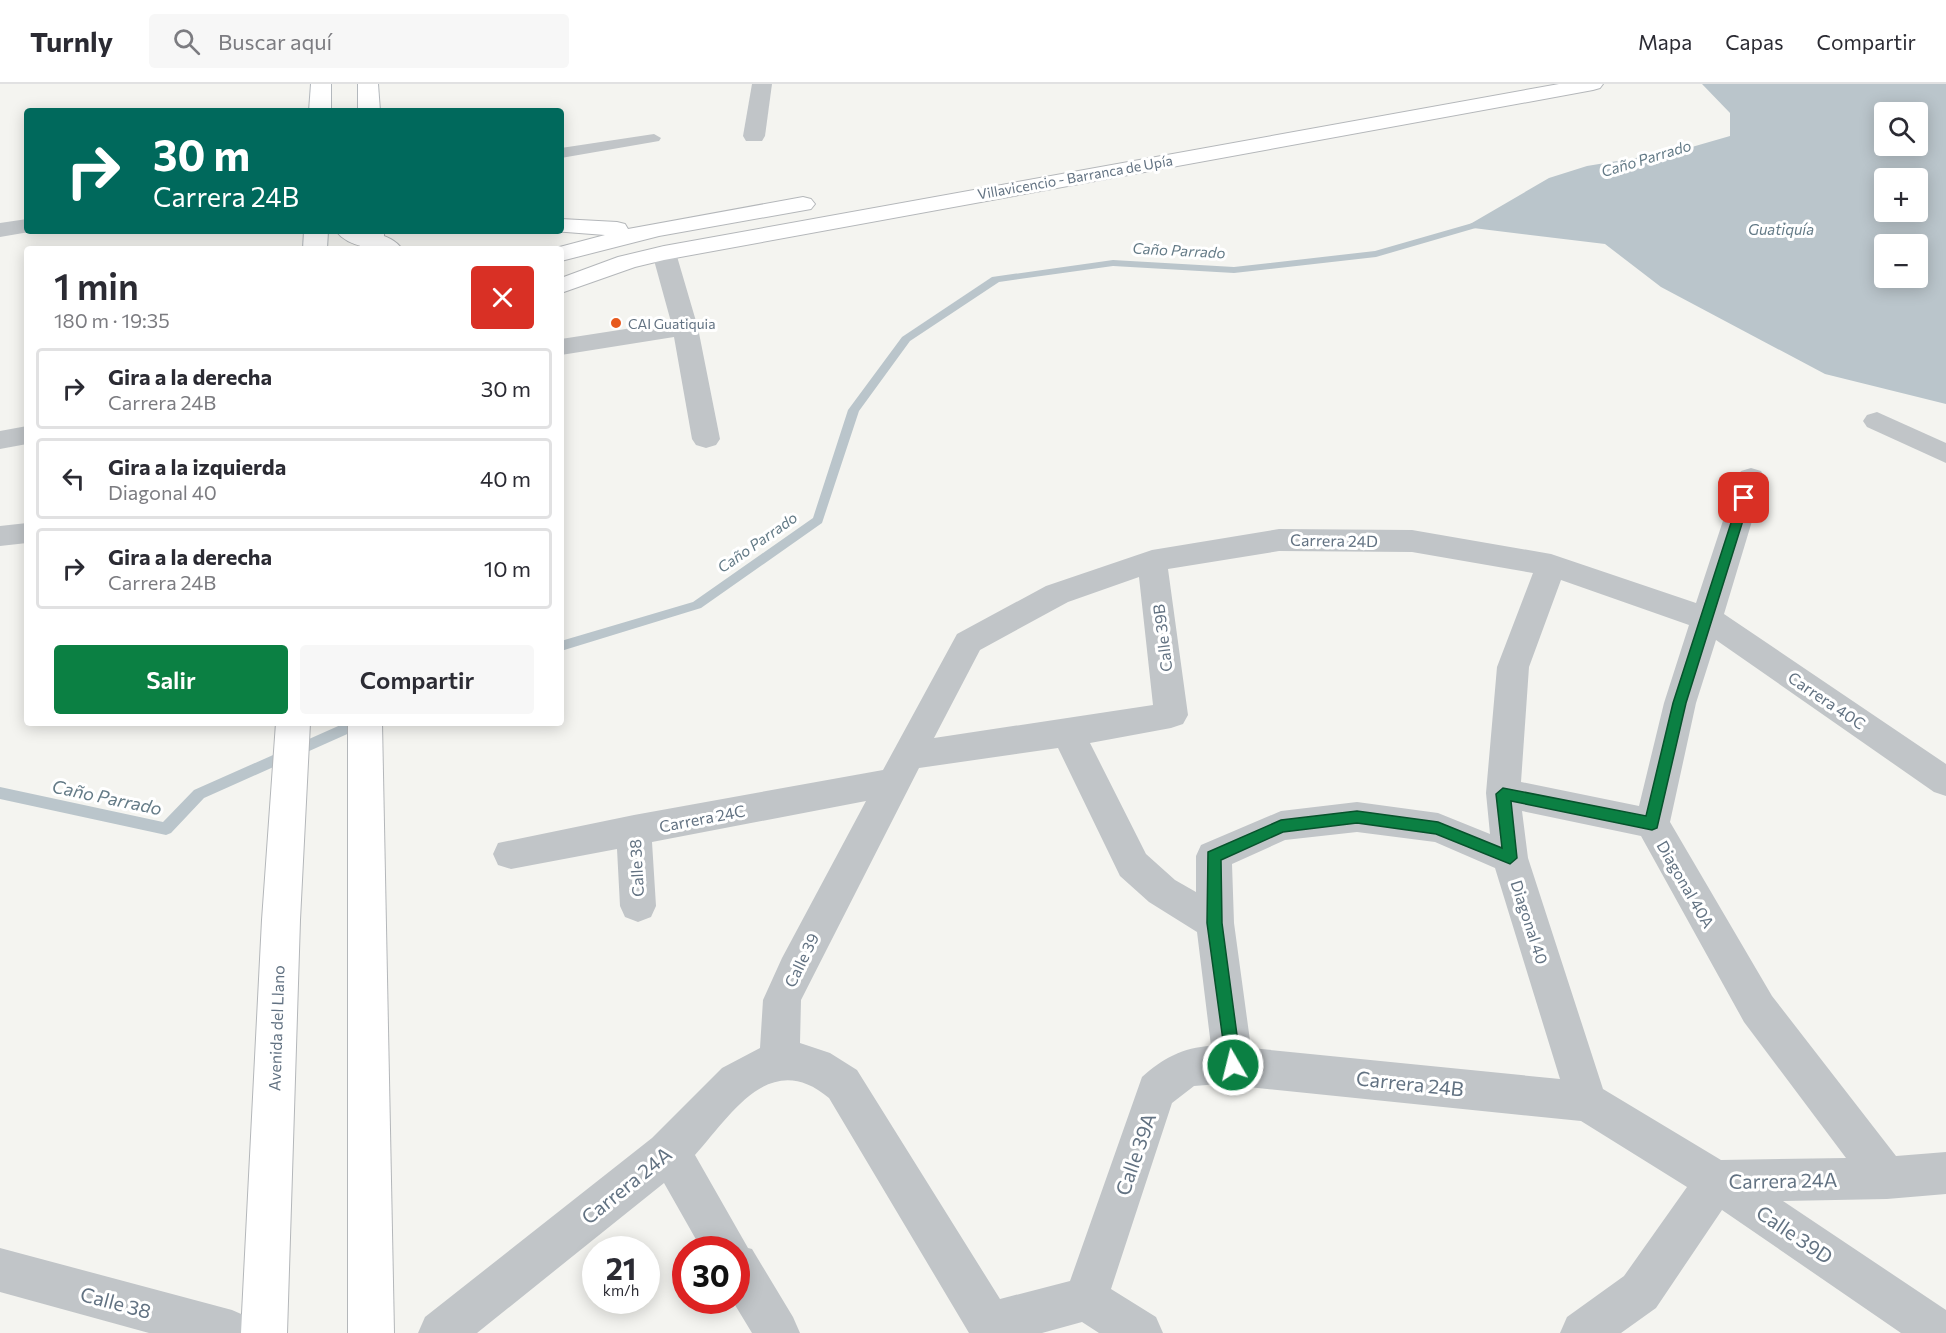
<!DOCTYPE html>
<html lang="es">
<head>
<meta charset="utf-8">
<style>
  :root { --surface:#fff; --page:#f7f7f7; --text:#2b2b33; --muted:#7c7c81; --line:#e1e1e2; --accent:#0b8043 }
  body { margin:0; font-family:Commissioner,sans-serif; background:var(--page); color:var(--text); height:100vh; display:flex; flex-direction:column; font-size:22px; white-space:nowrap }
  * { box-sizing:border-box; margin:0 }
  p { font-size:20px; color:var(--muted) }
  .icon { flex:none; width:33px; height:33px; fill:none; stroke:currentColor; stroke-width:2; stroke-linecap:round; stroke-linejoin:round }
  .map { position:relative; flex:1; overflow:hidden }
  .details { position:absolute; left:24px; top:162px; width:540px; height:480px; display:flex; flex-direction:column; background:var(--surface); border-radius:6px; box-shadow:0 3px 15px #0003 }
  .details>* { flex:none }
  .banner { position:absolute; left:24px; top:24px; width:540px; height:126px; border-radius:6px; box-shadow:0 3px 15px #0003; background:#00695c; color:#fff; overflow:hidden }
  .fabs { position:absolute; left:1874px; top:18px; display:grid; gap:12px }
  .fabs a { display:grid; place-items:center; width:54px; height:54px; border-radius:6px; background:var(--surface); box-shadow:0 3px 15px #0003; font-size:30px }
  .speed { position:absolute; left:582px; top:1152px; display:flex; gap:12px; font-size:30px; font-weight:700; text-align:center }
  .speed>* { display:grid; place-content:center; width:78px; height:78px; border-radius:50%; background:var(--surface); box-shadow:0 3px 15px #0003; line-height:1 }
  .speed small { font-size:15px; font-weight:400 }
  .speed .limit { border:9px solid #d22; background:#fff; color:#111 }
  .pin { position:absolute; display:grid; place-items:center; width:51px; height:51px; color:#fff; margin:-26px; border-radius:12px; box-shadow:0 3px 9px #0006 }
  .me { position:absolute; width:66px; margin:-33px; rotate:352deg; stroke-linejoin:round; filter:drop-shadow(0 0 4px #0008) }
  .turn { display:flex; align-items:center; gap:21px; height:126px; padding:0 30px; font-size:27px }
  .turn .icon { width:78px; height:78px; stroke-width:2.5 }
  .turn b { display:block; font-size:42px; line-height:51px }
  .round { display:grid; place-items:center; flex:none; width:63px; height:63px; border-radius:6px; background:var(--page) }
  .summary { display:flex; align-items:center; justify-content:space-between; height:102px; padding:0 30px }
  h1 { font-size:36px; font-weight:600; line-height:45px }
  .primary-button { display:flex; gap:12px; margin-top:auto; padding:12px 30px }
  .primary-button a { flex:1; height:69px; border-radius:6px; background:var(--accent); color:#fff; font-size:24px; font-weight:600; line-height:69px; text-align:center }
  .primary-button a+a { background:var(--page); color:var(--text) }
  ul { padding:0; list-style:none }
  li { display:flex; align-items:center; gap:18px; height:81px; margin:0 12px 9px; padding:0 18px; border:3px solid var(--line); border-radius:6px }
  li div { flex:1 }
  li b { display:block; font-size:22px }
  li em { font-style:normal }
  header { display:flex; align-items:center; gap:36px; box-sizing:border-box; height:84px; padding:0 30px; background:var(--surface); border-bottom:2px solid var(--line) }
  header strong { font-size:28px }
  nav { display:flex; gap:33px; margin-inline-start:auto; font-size:21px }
  .search { width:420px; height:54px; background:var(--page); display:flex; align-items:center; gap:15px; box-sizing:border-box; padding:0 21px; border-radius:6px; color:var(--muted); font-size:22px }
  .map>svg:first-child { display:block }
  .water { fill:#bac5cb; fill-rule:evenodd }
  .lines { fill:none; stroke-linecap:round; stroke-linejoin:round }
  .stream { fill:#bac5cb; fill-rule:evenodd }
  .secondary-casing { stroke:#b3b8bd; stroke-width:2 }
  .trunk-casing { stroke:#b4b7ba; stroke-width:2 }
  .service { fill:#c1c5c8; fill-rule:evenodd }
  .minor { fill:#c1c5c8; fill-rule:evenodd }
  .secondary { fill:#fff; fill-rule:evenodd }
  .trunk { fill:#fff; fill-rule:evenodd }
  .route { fill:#0b8043; stroke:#07532c; stroke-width:1.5 }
  .poi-dot { fill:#e7591d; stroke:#fff; stroke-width:2 }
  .labels { text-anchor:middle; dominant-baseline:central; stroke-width:6; stroke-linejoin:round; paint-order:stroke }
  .far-street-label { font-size:14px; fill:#627282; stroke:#fff }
  .far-poi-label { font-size:14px; fill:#627282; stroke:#fff; text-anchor:start }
  .far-water-label { font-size:15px; font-style:italic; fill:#637a86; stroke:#fff }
  .street-label { font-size:16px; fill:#627282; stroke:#fff }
  .water-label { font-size:18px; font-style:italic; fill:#637a86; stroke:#fff }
  .near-street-label { font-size:20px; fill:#627282; stroke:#fff }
</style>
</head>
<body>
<header>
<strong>Turnly</strong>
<div class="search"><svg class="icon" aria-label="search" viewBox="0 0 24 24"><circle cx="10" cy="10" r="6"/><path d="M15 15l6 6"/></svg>Buscar aquí</div>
<nav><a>Mapa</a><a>Capas</a><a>Compartir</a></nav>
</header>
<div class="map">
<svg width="1946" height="1249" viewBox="0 0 1946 1249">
  <rect width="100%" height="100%" fill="#f4f4f0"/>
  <path class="water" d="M1702 0H1946V320L1825 290 1661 203 1605 160 1465 143 1549 94 1587 82 1678 67 1730 52V29ZM1884 28H1917V62H1884ZM1884 94H1917V128H1884ZM1884 160H1917V194H1884Z"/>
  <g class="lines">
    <g class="stream">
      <path d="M1483 136 1488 139 1486 141 1376 173 1234 189 1113 182 999 198 910 257 859 327 822 439 701 524 561 567V557L693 518 813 434 848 326 902 253 992 193 1113 176 1234 183 1375 167Z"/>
      <path d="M345 639H365L363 643 204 714 171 749 166 751 0 715V703L163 738 194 706Z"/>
    </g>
    <defs>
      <g id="secondary">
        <path d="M311 0H331V27H309Z"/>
        <path d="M358 0H378L380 27H358Z"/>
        <path d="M304 147H328L327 165H303Z"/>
        <rect x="360" y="147" width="24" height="18"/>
      </g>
      <g id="trunk">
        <path d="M1559 0H1603L1600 4 1593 6 664 176 635 183 561 209V194L618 173 664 162Z"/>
        <path d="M803 113 811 115 815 120 811 125 659 152 561 177V165H552L605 151 553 147H561V135L617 138 625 140 628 145Z"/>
        <path d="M336 147C357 147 389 146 402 165 381 165 350 166 336 147Z"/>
        <path d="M276 639H310L300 836 287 1249H241L262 836Z"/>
        <path d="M348 639H382L394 1249H348Z"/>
      </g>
    </defs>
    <use href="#secondary" class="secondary-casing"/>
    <use href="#trunk" class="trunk-casing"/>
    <path class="service" d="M654 50 661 54 659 57 561 74V64Z"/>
    <g class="minor">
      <path d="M752 0H772L765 52 762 57H746L743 52Z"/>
      <path d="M27 135V147H35L0 153V139Z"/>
      <path d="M664 162 672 164 676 169 698 244 720 355 716 361 706 364 696 361 692 355 674 253 561 271V255L671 238 652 169 656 164Z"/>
      <path d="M1877 328 1946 359V379L1867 343 1863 337 1867 331Z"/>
      <path d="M27 342V360L0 365V347Z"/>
      <path d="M1751 384 1761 387 1765 394 1724 530 1946 680V712L1934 708 1716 556 1696 619 1670 738 1772 912 1896 1072 1946 1068V1110L1887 1115 1783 1117 1946 1226V1249H1901L1722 1126 1656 1224 1621 1249H1560L1567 1233 1624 1192 1687 1103 1581 1037 1219 1000 1194 1002 1172 1019 1111 1205 1156 1233 1163 1249H1099L1082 1238 1042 1249H969L829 1014C770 964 731 1031 695 1071L748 1164 752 1165 793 1233 800 1249H752L732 1216H736V1166H702L664 1099 477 1249H418L425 1233 652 1054 722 984 760 964 763 916 782 874 866 717 652 758 656 822 651 833 638 838 625 833 620 822 617 765 511 785 498 781 493 770 498 759 634 731 883 686 957 550 1046 502 1152 466 1279 445 1412 446 1551 470 1696 519 1737 394 1741 387ZM1279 467 1412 468 1533 489 1497 583 1486 709 1490 750 1438 729 1357 718 1281 727 1201 761 1196 772V808L1175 796 1146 770 1090 659 1171 644 1183 640 1188 631 1168 485ZM1139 493 1153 621 934 654 980 566 1068 518ZM1561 496 1689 541 1664 619 1639 722 1521 698 1529 583ZM1058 664 1120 792 1149 818 1197 848 1211 962C1183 963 1162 975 1142 993L1070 1197 1000 1215 857 986 830 969 800 959 801 916 919 684ZM1522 727 1641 752 1744 938 1846 1074 1721 1076 1603 1005 1528 774ZM1357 748 1435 758 1495 784 1560 995 1251 964 1234 839 1232 780 1285 756Z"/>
      <path d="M27 439V459L0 462V442Z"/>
      <path d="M0 1164 232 1226 248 1233 255 1249H149L0 1208Z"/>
    </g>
    <use href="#secondary" class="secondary"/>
    <use href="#trunk" class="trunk"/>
  </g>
  <path class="route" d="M1744 410 1750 414 1686 619 1657 744 1652 746 1511 717 1517 774 1510 780 1436 750 1357 739 1283 748 1221 776 1222 839 1241 981 1239 986 1233 989 1227 986 1207 839 1208 768 1281 736 1357 727 1438 738 1502 764 1496 710 1503 704 1646 732 1673 619 1739 414Z"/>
  <circle class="poi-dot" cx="616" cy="239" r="6"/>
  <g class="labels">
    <g class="far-street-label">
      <text transform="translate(1075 93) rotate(-10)">Villavicencio - Barranca de Upía</text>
    </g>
    <g class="far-poi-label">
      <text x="628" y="239">CAI Guatiquia</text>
    </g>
    <g class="far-water-label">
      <text transform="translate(1646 74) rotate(-17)">Caño Parrado</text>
      <text x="1781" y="145">Guatiquía</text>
      <text transform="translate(1179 166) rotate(3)">Caño Parrado</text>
      <text transform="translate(757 458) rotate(-35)">Caño Parrado</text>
    </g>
    <g class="street-label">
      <text transform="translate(1334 456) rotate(1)">Carrera 24D</text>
      <text transform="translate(1162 554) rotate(-97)">Calle 39B</text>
      <text transform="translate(1827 616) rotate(34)">Carrera 40C</text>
      <text transform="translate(702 734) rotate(-11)">Carrera 24C</text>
      <text transform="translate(636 784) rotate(-93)">Calle 38</text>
      <text transform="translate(1686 800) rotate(60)">Diagonal 40A</text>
      <text transform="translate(1530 838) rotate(72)">Diagonal 40</text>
      <text transform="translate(801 876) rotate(-64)">Calle 39</text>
      <text transform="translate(276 944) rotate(-88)">Avenida del Llano</text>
    </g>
    <g class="water-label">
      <text transform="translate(107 713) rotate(12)">Caño Parrado</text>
    </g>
    <g class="near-street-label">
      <text transform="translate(1410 999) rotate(6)">Carrera 24B</text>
      <text transform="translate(1135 1070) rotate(-71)">Calle 39A</text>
      <text transform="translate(1783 1096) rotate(-1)">Carrera 24A</text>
      <text transform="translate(626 1101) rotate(-39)">Carrera 24A</text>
      <text transform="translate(1795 1150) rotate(34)">Calle 39D</text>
      <text transform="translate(116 1218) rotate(15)">Calle 38</text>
    </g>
  </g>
</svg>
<div class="fabs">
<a><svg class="icon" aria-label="search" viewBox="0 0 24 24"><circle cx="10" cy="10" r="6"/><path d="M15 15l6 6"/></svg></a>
<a>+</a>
<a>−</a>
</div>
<div class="speed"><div>21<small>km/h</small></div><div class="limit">30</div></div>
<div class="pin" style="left:1744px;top:414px;background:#d93025"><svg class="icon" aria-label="arrive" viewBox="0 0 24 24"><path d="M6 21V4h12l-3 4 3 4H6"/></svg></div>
<svg class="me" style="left:1233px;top:981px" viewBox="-20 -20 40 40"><circle r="17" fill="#0b8043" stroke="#fff" stroke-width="3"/><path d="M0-11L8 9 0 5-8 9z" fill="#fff"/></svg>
<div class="banner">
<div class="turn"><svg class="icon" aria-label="right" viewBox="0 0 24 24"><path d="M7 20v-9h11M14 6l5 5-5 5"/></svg><div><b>30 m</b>Carrera 24B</div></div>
</div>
<section class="details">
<div class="summary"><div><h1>1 min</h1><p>180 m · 19:35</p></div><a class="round" style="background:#d93025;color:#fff"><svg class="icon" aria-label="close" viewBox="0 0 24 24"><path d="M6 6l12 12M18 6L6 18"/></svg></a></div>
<ul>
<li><svg class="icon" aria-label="right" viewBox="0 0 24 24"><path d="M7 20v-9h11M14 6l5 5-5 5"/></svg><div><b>Gira a la derecha</b><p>Carrera 24B</p></div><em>30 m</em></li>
<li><svg class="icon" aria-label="left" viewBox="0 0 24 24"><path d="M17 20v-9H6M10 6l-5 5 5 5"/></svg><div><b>Gira a la izquierda</b><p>Diagonal 40</p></div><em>40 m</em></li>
<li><svg class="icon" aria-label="right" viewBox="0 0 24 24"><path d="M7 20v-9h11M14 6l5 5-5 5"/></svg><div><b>Gira a la derecha</b><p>Carrera 24B</p></div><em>10 m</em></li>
</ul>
<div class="primary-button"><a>Salir</a><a>Compartir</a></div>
</section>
</div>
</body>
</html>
